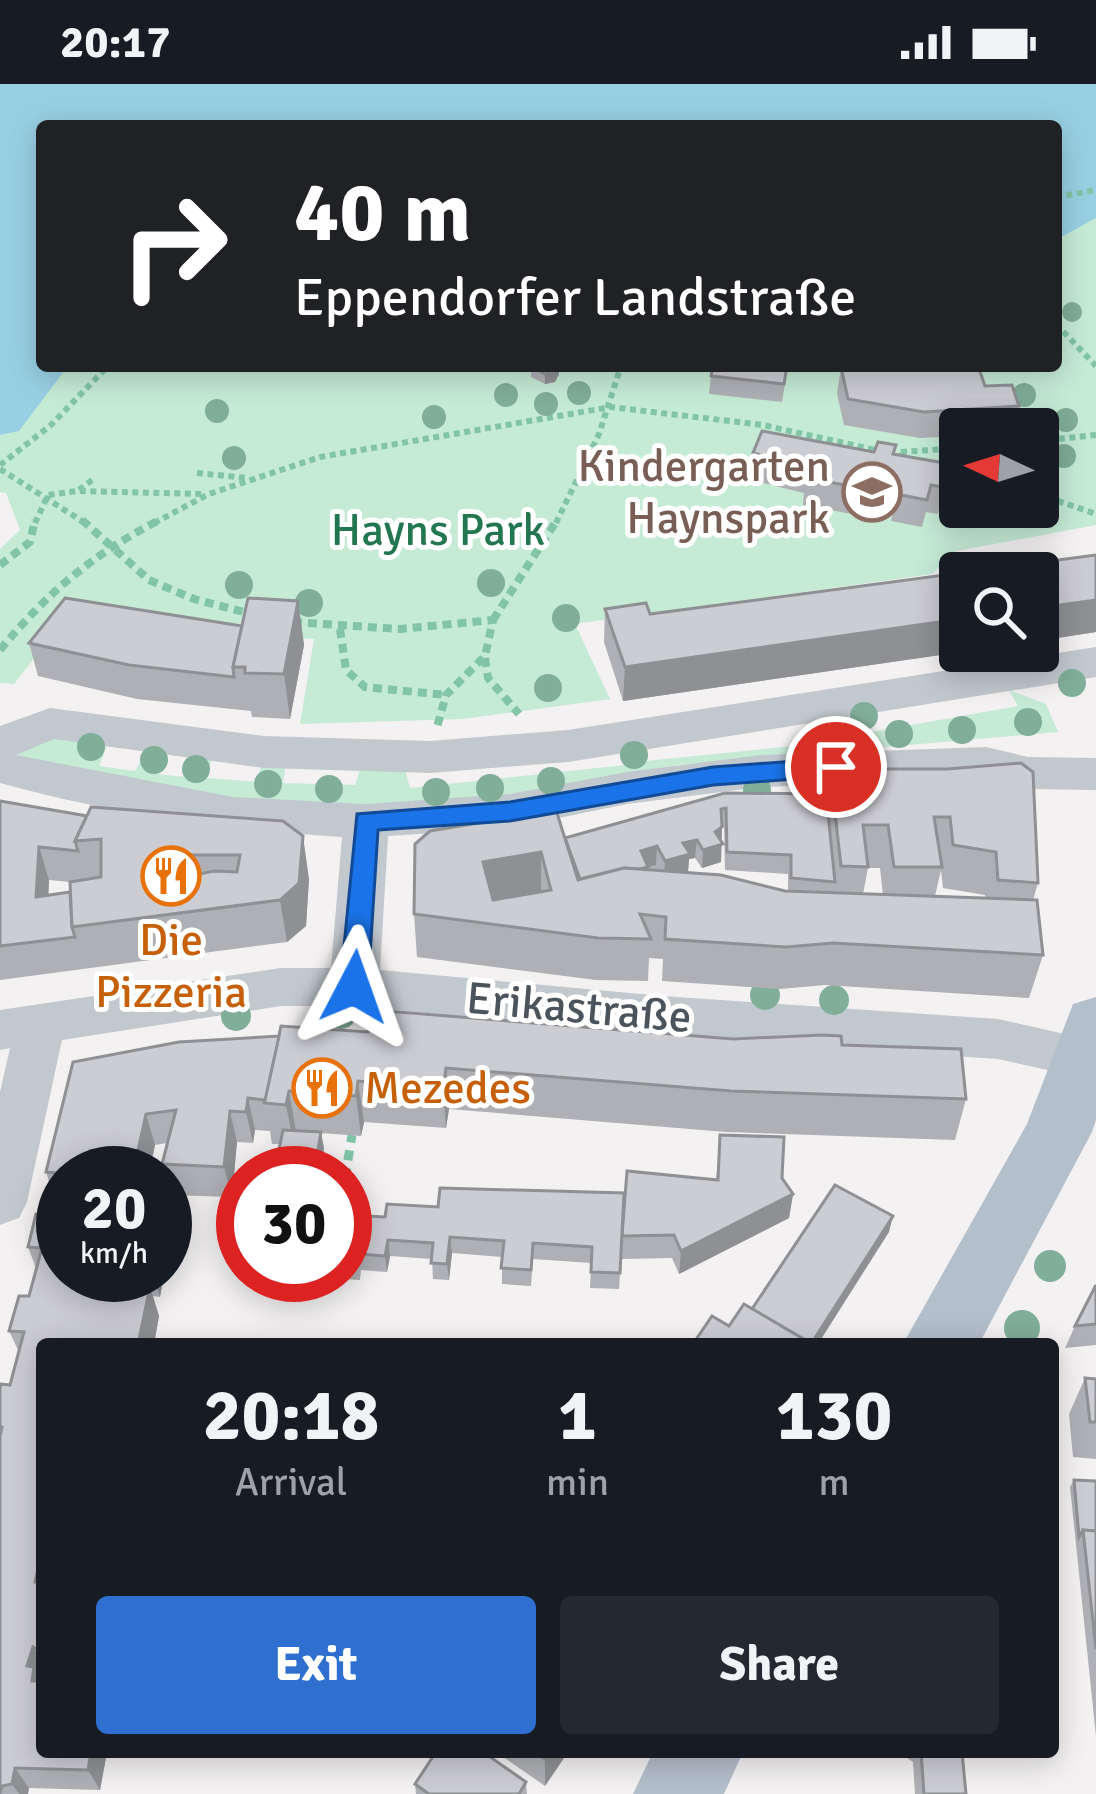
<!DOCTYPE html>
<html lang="en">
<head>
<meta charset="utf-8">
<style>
  :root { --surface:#171b24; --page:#242831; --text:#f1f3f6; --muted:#9ea1a6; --accent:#2e6fd0 }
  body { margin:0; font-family:Signika,sans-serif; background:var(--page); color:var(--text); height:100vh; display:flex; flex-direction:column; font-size:45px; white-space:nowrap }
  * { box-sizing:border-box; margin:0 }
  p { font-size:39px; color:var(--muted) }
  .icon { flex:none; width:66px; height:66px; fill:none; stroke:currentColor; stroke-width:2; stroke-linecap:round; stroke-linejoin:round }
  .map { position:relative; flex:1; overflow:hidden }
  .panel { position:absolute; left:36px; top:1254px; width:1023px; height:420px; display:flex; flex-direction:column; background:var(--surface); border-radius:12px; box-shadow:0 6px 30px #0003 }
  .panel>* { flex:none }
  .hud { position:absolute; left:36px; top:36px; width:1026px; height:252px; border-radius:12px; box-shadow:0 6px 30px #0003; background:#202124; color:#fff; overflow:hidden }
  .needle { width:78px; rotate:274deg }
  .controls { position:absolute; left:939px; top:324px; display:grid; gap:24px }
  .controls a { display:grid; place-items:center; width:120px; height:120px; border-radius:12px; background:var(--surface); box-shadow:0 6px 30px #0003; font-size:60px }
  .speed { position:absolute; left:36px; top:1062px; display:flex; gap:24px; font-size:60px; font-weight:700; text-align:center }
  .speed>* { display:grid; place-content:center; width:156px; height:156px; border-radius:50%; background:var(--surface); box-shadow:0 6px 30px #0003; line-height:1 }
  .speed small { font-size:30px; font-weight:400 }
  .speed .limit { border:18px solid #d22; background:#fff; color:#111 }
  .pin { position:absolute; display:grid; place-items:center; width:102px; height:102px; color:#fff; margin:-51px; border:6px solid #fff; border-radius:50%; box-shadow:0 3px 12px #0007 }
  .me { position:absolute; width:132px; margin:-66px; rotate:4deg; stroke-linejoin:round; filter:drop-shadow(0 0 9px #0008) }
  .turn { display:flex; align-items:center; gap:42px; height:252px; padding:0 60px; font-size:54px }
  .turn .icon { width:156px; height:156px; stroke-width:2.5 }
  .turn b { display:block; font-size:84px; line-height:102px }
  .eta { display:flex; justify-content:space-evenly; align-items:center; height:204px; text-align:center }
  .eta b { font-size:72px; font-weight:800; line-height:84px }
  .primary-button { display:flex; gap:24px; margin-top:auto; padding:24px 60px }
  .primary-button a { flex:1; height:138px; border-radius:12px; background:var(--accent); color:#fff; font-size:48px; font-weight:800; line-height:138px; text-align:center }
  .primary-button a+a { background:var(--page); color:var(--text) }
  .status { display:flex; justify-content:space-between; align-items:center; height:84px; padding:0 60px; background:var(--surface); direction:ltr }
  .status svg { height:33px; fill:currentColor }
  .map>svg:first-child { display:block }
  .green { fill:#c5ebd5; fill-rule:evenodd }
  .water { fill:#98d0e3 }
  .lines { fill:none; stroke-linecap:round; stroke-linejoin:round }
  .path-far2 { stroke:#81c5a6; stroke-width:6; stroke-dasharray:6 4.5; stroke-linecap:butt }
  .path-far1 { stroke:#81c5a6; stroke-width:8; stroke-dasharray:9 6; stroke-linecap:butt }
  .path { stroke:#81c5a6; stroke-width:9; stroke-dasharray:10 8; stroke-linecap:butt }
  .minor { fill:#c1c8ce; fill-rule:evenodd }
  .major { fill:#b4bfcc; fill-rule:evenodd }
  .tree { fill:#81ae98 }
  .wall { fill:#afb0b5; fill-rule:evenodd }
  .shaded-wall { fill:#8f9094 }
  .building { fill:#cccdd3; stroke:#8f9094; stroke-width:3; fill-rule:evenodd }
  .route { fill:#1a73e8; stroke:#114b97; stroke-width:3 }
  .labels { text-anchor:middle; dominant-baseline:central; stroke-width:10; stroke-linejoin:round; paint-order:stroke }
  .education-label { font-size:45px; fill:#785e54; stroke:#fff; text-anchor:end }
  .park-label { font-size:45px; fill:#237750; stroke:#fff }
  .food-label { font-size:45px; fill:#c56008; stroke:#fff }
  .street-label { font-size:45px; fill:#4b545c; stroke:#fff }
</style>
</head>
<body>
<div class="status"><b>20:17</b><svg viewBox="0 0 49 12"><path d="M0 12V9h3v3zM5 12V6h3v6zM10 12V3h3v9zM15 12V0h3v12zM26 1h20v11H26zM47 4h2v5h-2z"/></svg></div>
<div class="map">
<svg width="1096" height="1710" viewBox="0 0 1096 1710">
  <rect width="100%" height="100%" fill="#f3f1f1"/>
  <g class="green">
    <path d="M1096 134V441L957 467 932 490 575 540 610 615 463 635 300 640 314 555 243 552 74 523 14 600 0 599V465L20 446 6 409 0 408V351L19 346 68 282H1056V156ZM960 345H1038V423H960Z"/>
    <path d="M1009 606 1046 620 1058 648 678 681 496 713 388 724 218 715 30 677 15 670 34 651 107 661 99 682 135 687 146 667 167 670 159 690 183 693 190 673 212 675 206 694 258 698 261 679H286L283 699 355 701 361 682H404L410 704 625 681 619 662 639 659 646 677 793 662 1018 622Z"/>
  </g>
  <path class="water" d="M0 0H1096V134L1056 156V42H42V282H68L19 347 0 351Z"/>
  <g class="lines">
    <g class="path-far2">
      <path d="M1056 113 1096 106"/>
      <path d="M1056 240 1096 282"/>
      <path d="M1038 357 1096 351"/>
      <path d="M901 368 960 364"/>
      <path d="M0 381 51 341 108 282"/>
      <path d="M944 383 960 388"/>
      <path d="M0 385 85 439"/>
      <path d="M197 389 247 394"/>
      <path d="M79 406 92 396"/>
      <path d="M1038 410 1096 430"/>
      <path d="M35 439 48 411 77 407 201 410"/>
      <path d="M154 439 209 410 320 373 611 323 763 341 907 373"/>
      <path d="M556 439 599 350 621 282"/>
    </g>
    <g class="path-far1">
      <path d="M82 436 149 496 194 515 255 531"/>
      <path d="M0 481 30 458 35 436"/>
      <path d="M493 536 557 436"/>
      <path d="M293 538 400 545 493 536 485 572 446 611 437 643"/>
      <path d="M340 545 346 586 365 603 446 611"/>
      <path d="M0 566C49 507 91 472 159 436"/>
      <path d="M485 574 488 594 519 630"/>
    </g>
    <path class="path" d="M345 1094 352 1051"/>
    <path class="minor" d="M1096 563V593L568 678 430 689 264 684 54 655 16 671 233 713 366 720 510 710 627 688 761 671 986 663 1028 673 1096 674V706L1028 705 986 695 761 703 627 720 510 744 388 752 380 886 662 912 998 935 1096 957V991L1087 995 998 975 662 952 354 922H281L62 956 27 1118 19 1134 0 1141V1008L10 964 0 966V926L281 884H331L342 753C226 746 112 730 0 699V642L50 624 264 652 430 657 568 646Z"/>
    <g class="major">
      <path d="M1096 913V1036L1092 1048 979 1260H903L1027 1040 1073 920Z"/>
      <path d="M653 1668H743L724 1710H633Z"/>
    </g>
  </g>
  <g class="tree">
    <circle cx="1072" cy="228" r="10"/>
    <circle cx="579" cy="309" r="12"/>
    <circle cx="506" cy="311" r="12"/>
    <circle cx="1024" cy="311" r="12"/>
    <circle cx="546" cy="320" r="12"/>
    <circle cx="217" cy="327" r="12"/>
    <circle cx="434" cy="333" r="12"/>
    <circle cx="1066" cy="336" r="12"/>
    <circle cx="1064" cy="372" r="12"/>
    <circle cx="234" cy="374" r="12"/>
    <circle cx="491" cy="499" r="14"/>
    <circle cx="239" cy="501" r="14"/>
    <circle cx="309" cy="519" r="14"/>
    <circle cx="566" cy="534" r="14"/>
    <circle cx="1072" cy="599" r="14"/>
    <circle cx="548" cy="604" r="14"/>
    <circle cx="864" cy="632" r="14"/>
    <circle cx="1028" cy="638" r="14"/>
    <circle cx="962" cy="646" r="14"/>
    <circle cx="899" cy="650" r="14"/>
    <circle cx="834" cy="658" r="14"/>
    <circle cx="91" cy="663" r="14"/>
    <circle cx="634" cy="671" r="14"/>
    <circle cx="154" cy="676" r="14"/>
    <circle cx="196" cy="685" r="14"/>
    <circle cx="551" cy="697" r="14"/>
    <circle cx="268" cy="700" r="14"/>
    <circle cx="490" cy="704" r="14"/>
    <circle cx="329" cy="705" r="14"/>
    <circle cx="757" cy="706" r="14"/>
    <circle cx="436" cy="708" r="14"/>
    <circle cx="765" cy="911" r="15"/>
    <circle cx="834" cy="916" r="15"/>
    <circle cx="341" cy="930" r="15"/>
    <circle cx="236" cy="932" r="15"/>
    <circle cx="1050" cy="1182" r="16"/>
    <circle cx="1022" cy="1244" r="18"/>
  </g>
  <g class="wall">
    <path d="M531 282H559V290L555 298 545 300 531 293Z"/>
    <path d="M788 282 782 318 709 310 711 292Z"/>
    <path d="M841 283 985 302 1019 322 1014 345H960V352L920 354 844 341 837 310Z"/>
    <path d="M896 361 894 370 950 380 938 430 926 428 922 443 891 437 893 427 872 423 868 433 803 421 804 409 751 396 753 369 874 368Z"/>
    <path d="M1096 471V548L1038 557V489H960V567H968L623 617 604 558 605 525 646 519 650 530Z"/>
    <path d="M298 517 304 561 290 635 252 633 251 627 137 615 38 592 29 559 242 542Z"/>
    <path d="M830 685H947L1038 799 1033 816 1043 871 1029 914 825 901 780 905 662 897 663 875 649 874 648 897 596 896 417 873 414 830 565 754 725 709 826 710ZM722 743H724L725 786 788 790V807L688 788 689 775 695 774 702 784 721 778ZM868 784H880L883 811 863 810ZM941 786 943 804 985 811V814L935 812Z"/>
    <path d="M0 717 87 732 283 737 309 795 306 842 287 858 0 896ZM49 796 70 798V808L48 811Z"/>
    <path d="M368 948 733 955 842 961 966 1015 955 1056 726 1048 449 1025 446 1044 364 1038 361 1052 321 1049 324 1065 319 1089H274L280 1060H272L270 1047 255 1046 253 1059 237 1058 232 1113 170 1111 162 1080 167 1059 155 1061 149 1089H63V1191H164L160 1213 153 1212 159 1232 154 1260H42V1668H107L100 1706 29 1704 28 1710H0V1304L10 1301 19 1268 9 1247 29 1212 36 1184 28 1163 46 1130 52 1107 46 1088 73 978Z"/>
    <path d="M720 1051 782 1094 793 1110 789 1134 679 1190 672 1174 621 1175 619 1205 590 1204 591 1179 533 1175 531 1202 502 1200V1173L452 1169 449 1196 433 1195 432 1175 390 1172 387 1188 361 1186 360 1196 323 1194V1191H345V1142L621 1163 627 1087 716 1096Z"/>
    <path d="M1096 1201V1261L1065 1264 1075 1242Z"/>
    <path d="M1085 1294 1096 1295V1375L1073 1373 1069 1330Z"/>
    <path d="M1074 1396 1096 1397V1652L1070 1403Z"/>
    <path d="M496 1668H568L545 1702Z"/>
    <path d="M898 1668H962L966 1710H915L913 1678Z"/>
    <path d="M526 1698 527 1710H416L415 1700Z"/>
  </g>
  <g class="shaded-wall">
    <path d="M559 282V290L555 298 545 300V290Z"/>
    <path d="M1096 516V548L1038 557V524Z"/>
    <path d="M298 517 304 561 290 635 284 590Z"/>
    <path d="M960 535V567H968L623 617 625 583Z"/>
    <path d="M722 743 721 778 702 784 703 766 715 748Z"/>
    <path d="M303 752 309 795 306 842 287 858 280 816Z"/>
    <path d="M697 756 695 774 689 775 688 788 664 795 665 777 683 759Z"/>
    <path d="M657 762 656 781 644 784 648 783 647 801 641 767Z"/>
    <path d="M39 763 49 796 47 845 36 813Z"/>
    <path d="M541 768V811L485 821 483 778Z"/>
    <path d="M446 984 449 1025 446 1044 443 1004Z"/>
    <path d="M358 997 364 1038 361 1052 356 1012Z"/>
    <path d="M289 1007 296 1047 294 1062 286 1021Z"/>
    <path d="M248 1014 255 1046 253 1059 246 1028Z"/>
    <path d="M230 1027 237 1058 232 1113 224 1083Z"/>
    <path d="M146 1030 155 1061 149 1089H133Z"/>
    <path d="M321 1048 324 1065 319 1089H314Z"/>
    <path d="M793 1110 789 1134 679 1190 681 1167Z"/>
    <path d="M165 1126 172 1152 165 1187Z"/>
    <path d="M893 1132 889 1148 818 1260H811Z"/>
    <path d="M450 1153 452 1169 449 1196 447 1180Z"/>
    <path d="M388 1156 390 1172 387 1188 385 1172Z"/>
    <path d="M94 1191H101L108 1209 92 1200Z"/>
    <path d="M153 1191H164L160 1213Z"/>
    <path d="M150 1203 159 1232 154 1260H138Z"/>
    <path d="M42 1467V1511L35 1498Z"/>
    <path d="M33 1563 42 1579V1613L32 1597 27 1582Z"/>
    <path d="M91 1668H107L100 1706 88 1686Z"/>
    <path d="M550 1668H568L545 1702V1675Z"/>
    <path d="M15 1684 29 1704 28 1710H19L12 1700Z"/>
  </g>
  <g class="building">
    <path d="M531 282H558L555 288 545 290Z"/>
    <path d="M713 282H787L784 300 711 292Z"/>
    <path d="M858 282H978L985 302 1012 301 1019 322 924 328 848 315 841 283Z"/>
    <path d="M762 347 874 368 878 358 896 361 893 370 950 380 943 403 931 401 927 416 896 410 898 400 876 396 873 406 806 394 810 383 753 369Z"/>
    <path d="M1096 471V516L1038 524V489H960V535L625 583 605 525 646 519 650 530Z"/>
    <path d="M65 514 242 542 233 583 234 593 129 581 29 559Z"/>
    <path d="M248 514 298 517 284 590 245 589V583H233Z"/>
    <path d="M1021 679 1033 688 1038 799 998 796 996 768 953 761 950 733H934L942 783H894L888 741H863L868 783 841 782 830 685H947Z"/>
    <path d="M725 709 826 710 835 798 791 794V771L727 768 726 724 721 725 722 743 715 748 723 760 703 766 697 756 683 759 690 770 665 777 657 762 641 767 648 783 640 785 624 784 580 795 565 754Z"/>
    <path d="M0 717 87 732 75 757 78 767 39 763 36 813 70 808 72 843 75 853 0 862Z"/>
    <path d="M91 723 283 737 303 752 299 799 280 816 72 843 70 798 101 793V755L75 757ZM183 771H240L237 788 214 787 185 793Z"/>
    <path d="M556 726 578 796 624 784 721 791 785 807 1037 816 1043 871 833 859 786 863 665 855 666 833 640 830 651 855 598 854 414 830 415 760 430 747ZM541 768 551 806 493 816 483 778Z"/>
    <path d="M373 926 733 955 822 951 841 952 842 961 961 965 966 1015 731 1007 446 984 443 1004 358 997 356 1012 289 1007 286 1021 264 1019 281 942 368 948Z"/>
    <path d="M279 952 265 1016 248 1014 246 1028 230 1027 224 1083 162 1080 176 1026 146 1030 133 1089H63V1191H94L92 1200 150 1203 138 1260H42V1467L35 1498H42V1568L33 1563 27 1582 34 1583 32 1597H42V1668H91L88 1686 15 1684 12 1700 2 1702 0 1710V1352L2 1343 0 1342V1304L1 1300 10 1301 24 1248 9 1247 19 1212H29L42 1164 28 1163 36 1130H46L57 1089 46 1088 73 978 179 958Z"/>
    <path d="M283 1046 321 1048 314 1089H274Z"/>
    <path d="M720 1051 784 1053 782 1094 793 1110 681 1167 674 1151 622 1152 627 1087 718 1096Z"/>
    <path d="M835 1101 893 1132 811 1260H804L805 1256 752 1225Z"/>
    <path d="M440 1104 624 1109 620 1189 591 1188 592 1163 533 1159 531 1186 501 1184 504 1157 450 1153 447 1180 431 1179 433 1159 388 1156 385 1172 359 1170 358 1180 345 1179V1142L347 1131 385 1133 387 1120 438 1123Z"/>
    <path d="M1096 1201V1240L1075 1242Z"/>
    <path d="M744 1220 805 1256 802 1260H693L712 1232 729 1242Z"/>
    <path d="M1085 1294 1096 1295V1338H1090Z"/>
    <path d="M1074 1396 1096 1397V1447L1083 1446 1079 1453Z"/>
    <path d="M1083 1446 1096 1447V1565Z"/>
    <path d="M436 1668H483L526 1698 519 1710H429L415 1700Z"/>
    <path d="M535 1668H550L545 1675Z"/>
    <path d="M921 1668H962L966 1710H924Z"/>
  </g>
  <path class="route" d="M836 674 849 683 836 692 713 701 510 737 378 746 368 903 354 914 340 903 357 730 510 718 713 683Z"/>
  <defs>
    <symbol id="school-ring" viewBox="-11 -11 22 22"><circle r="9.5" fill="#fff" stroke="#8d6e63" stroke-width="1.5"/><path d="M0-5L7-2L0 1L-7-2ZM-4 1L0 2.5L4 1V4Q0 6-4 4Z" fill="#8d6e63"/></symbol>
    <symbol id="restaurant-ring" viewBox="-11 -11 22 22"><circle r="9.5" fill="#fff" stroke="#e8710a" stroke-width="1.5"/><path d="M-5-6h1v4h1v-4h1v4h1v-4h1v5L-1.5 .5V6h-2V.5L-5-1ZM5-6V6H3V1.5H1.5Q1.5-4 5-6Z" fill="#e8710a"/></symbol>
  </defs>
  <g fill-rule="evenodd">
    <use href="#school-ring" x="839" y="375" width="66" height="66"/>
    <use href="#restaurant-ring" x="138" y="759" width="66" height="66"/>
    <use href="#restaurant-ring" x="289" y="971" width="66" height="66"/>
  </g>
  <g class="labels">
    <g class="education-label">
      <text x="830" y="382">Kindergarten<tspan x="830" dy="52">Haynspark</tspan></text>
    </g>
    <g class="park-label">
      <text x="438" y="446">Hayns Park</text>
    </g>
    <g class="food-label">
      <text x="171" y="856">Die<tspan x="171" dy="52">Pizzeria</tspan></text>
      <text x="364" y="1004" text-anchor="start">Mezedes</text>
    </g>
    <g class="street-label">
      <text transform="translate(579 924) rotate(5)">Erikastraße</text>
    </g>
  </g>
</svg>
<div class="controls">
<a><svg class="needle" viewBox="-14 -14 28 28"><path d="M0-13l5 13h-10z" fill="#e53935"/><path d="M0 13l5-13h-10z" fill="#9ea1a6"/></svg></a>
<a><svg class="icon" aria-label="search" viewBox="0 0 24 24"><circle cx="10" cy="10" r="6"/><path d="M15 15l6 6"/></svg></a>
</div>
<div class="speed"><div>20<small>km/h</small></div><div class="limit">30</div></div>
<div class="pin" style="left:836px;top:683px;background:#d93025"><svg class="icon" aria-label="arrive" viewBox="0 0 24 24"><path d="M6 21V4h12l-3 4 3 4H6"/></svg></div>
<svg class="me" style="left:354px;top:903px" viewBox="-20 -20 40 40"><path d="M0-17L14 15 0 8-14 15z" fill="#1a73e8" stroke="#fff" stroke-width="4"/></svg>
<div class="hud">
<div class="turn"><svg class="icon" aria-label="right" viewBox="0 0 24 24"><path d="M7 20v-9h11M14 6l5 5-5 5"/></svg><div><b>40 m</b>Eppendorfer Landstraße</div></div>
</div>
<section class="panel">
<div class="eta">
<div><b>20:18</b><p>Arrival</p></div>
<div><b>1</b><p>min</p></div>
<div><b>130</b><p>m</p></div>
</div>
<div class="primary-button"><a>Exit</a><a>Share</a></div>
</section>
</div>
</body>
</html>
